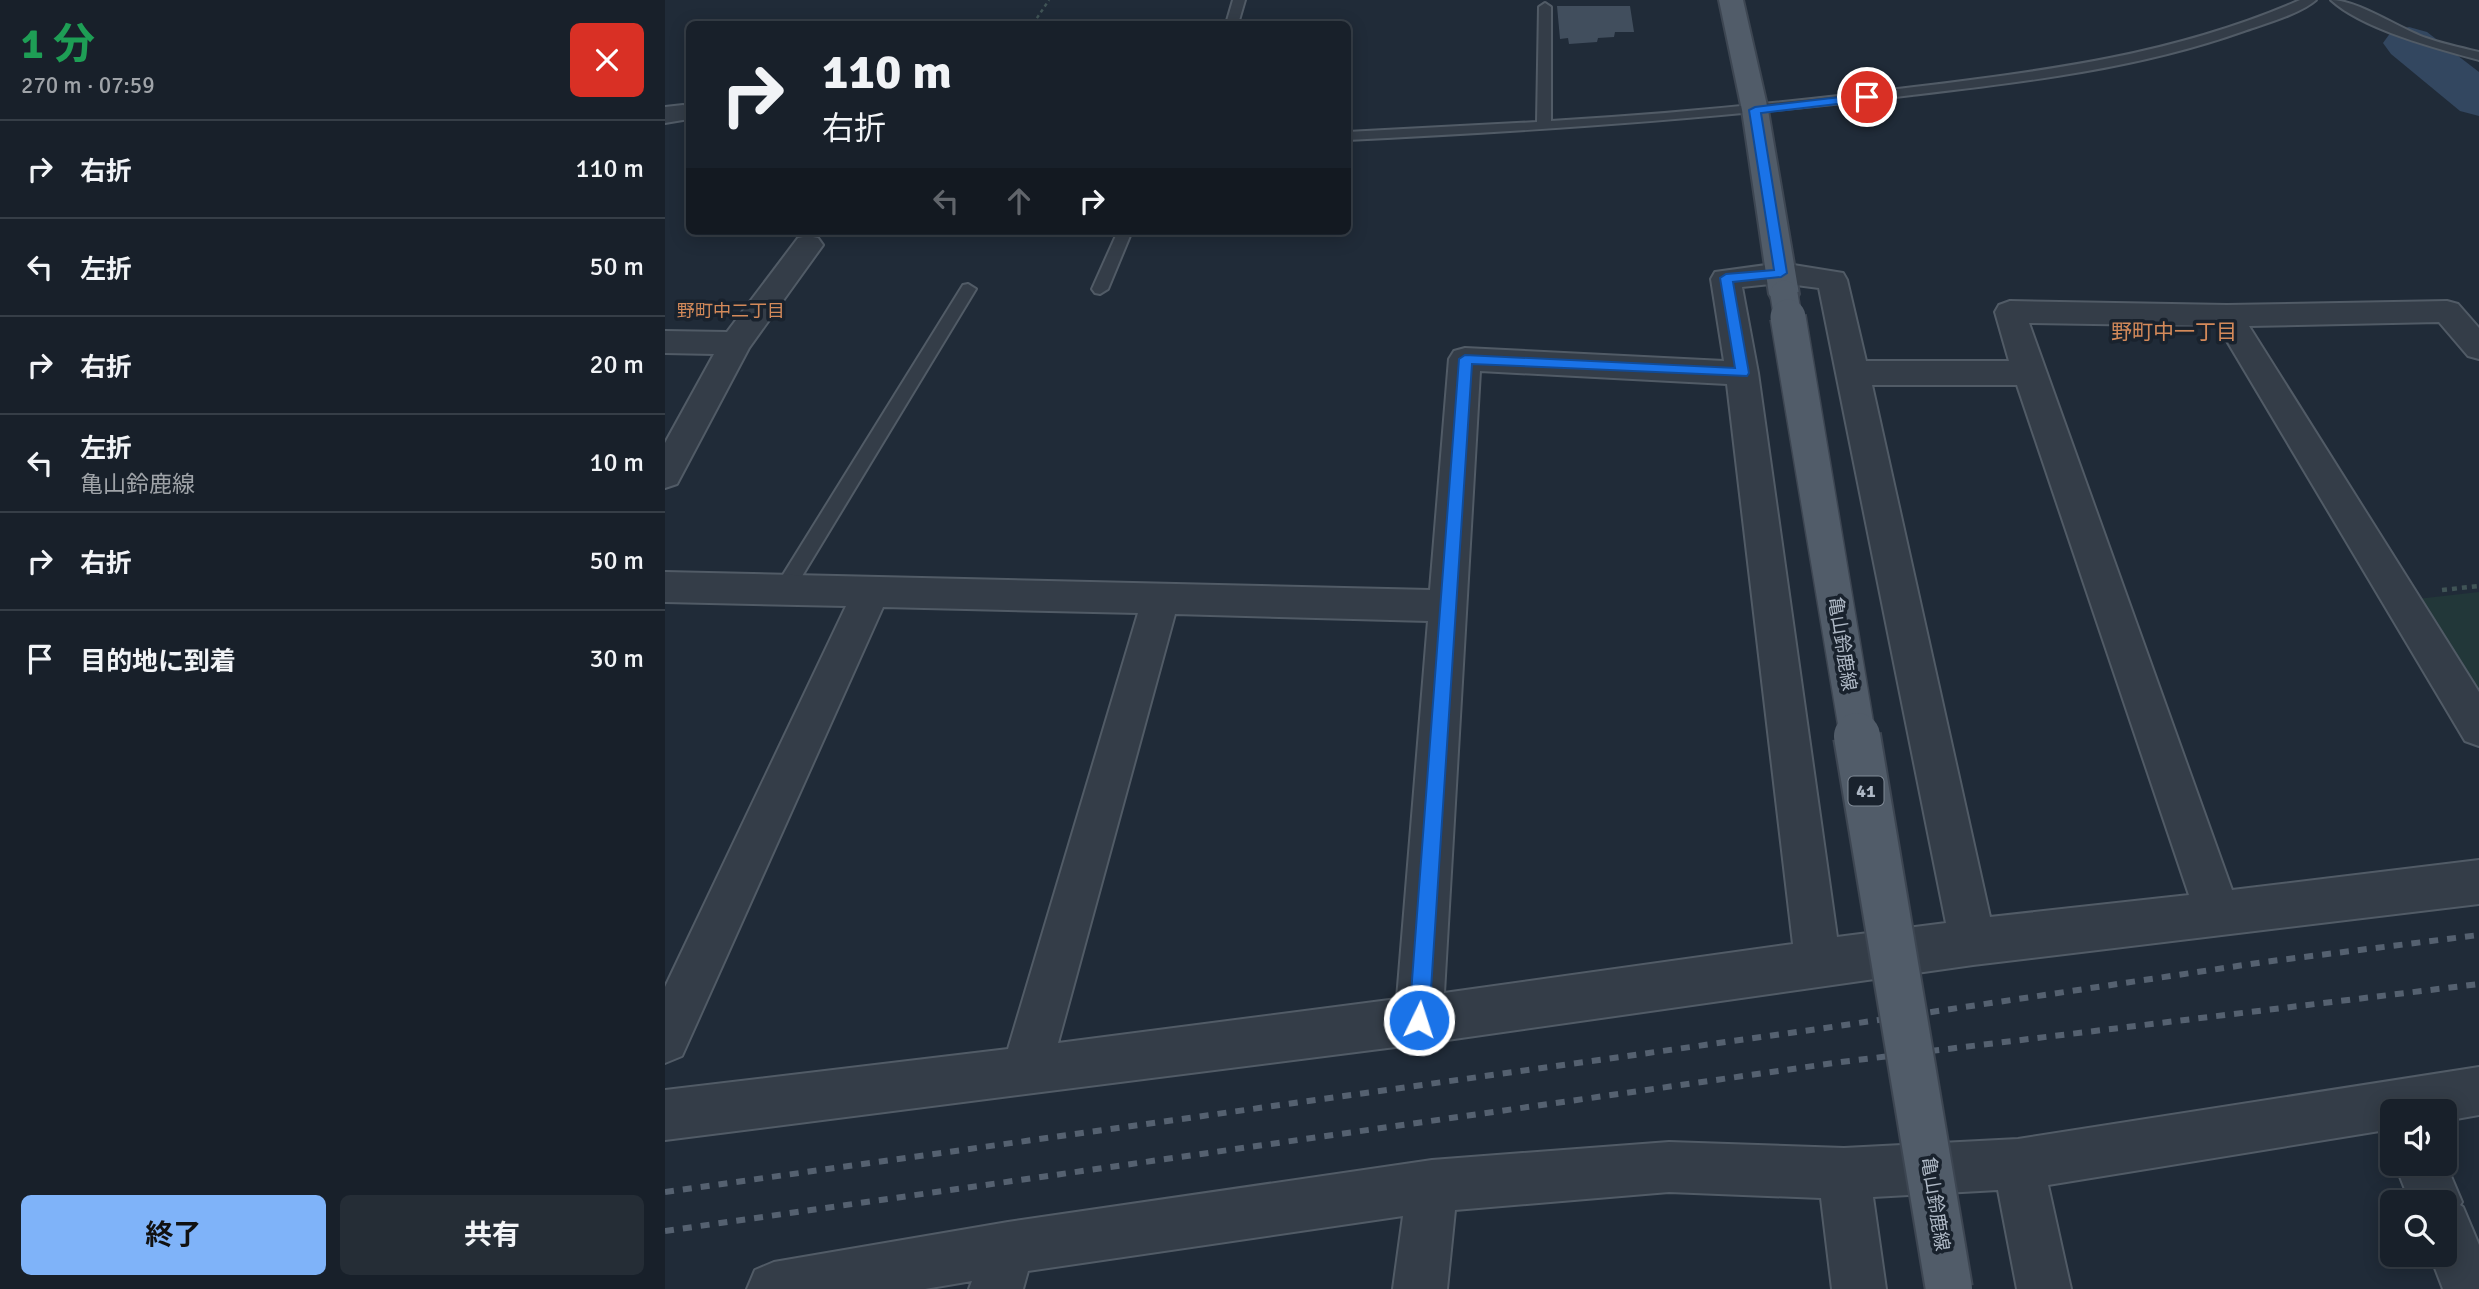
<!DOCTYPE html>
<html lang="ja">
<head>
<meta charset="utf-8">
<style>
  :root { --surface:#18202a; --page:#252d36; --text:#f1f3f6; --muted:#9fa3a8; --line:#363e47; --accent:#7fb3f9 }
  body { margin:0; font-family:Signika,"Noto Sans JP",sans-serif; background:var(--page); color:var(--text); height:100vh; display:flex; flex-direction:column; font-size:26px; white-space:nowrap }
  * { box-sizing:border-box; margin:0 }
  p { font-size:23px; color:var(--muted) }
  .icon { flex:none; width:38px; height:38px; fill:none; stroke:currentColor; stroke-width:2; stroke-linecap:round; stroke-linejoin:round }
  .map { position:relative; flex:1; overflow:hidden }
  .sheet { display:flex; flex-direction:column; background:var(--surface); width:665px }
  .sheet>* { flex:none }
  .hud { position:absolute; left:21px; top:21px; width:665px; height:214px; border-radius:10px; box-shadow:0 4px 18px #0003,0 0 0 2px var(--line); background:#18202a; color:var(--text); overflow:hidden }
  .controls { position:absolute; left:1715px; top:1099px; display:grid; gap:14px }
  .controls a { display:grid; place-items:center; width:77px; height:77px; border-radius:10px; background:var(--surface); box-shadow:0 4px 18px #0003,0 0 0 2px var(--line); font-size:35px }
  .pin { position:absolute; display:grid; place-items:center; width:60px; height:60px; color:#fff; margin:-30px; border:4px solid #fff; border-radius:50%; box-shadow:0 2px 7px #0007 }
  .me { position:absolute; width:77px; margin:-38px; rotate:4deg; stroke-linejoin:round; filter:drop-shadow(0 0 5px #0008) }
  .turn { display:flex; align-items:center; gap:24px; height:147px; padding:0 21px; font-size:32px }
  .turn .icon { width:91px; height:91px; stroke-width:2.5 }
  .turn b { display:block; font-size:49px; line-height:60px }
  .lanes { display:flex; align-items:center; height:66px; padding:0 21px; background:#0003; justify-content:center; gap:35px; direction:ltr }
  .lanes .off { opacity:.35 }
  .round { display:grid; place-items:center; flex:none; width:74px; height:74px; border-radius:10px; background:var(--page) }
  .headline { display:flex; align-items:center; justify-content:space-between; height:119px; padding:0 21px }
  h1 { font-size:42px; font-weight:700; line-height:52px; color:#1e9e55 }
  .primary-button { display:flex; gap:14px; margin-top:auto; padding:14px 21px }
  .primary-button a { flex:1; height:80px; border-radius:10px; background:var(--accent); color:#111; font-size:28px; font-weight:700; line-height:80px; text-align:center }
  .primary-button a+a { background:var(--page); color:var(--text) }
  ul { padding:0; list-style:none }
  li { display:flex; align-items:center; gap:21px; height:98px; padding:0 21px; border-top:2px solid var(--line) }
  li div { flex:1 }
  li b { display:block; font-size:26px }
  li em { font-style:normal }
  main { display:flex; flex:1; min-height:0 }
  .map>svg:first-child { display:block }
  .green { fill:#223739 }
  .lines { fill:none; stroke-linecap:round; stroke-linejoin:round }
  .river { fill:#334760; fill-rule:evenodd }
  .building { fill:#414e5d }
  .service-casing { stroke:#515b66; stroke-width:4 }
  .minor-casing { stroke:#515b66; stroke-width:4 }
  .primary-casing { stroke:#3d4652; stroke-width:4 }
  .path-far1 { stroke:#405456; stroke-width:2.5; stroke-dasharray:3.5 3.5; stroke-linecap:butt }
  .path { stroke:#405456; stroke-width:4.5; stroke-dasharray:5 5; stroke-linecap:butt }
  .service { fill:#343d48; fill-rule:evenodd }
  .minor { fill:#343d48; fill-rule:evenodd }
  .primary { fill:#515c69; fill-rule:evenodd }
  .rail { stroke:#556170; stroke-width:6; stroke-dasharray:9 9; stroke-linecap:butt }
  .primary-bridge-far2-casing { stroke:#3d4652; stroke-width:30; stroke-linecap:butt }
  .primary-bridge-far1-casing { stroke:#3d4652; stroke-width:38; stroke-linecap:butt }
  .primary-bridge-casing { stroke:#3d4652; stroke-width:50; stroke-linecap:butt }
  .primary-bridge-far2 { stroke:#515c69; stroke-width:27 }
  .primary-bridge-far1 { stroke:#515c69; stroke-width:35 }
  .primary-bridge { stroke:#515c69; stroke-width:46 }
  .route { fill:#1a73e8; stroke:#114b97; stroke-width:2 }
  .labels { text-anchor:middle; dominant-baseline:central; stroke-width:7; stroke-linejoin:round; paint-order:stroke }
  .far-neighbourhood-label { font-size:18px; fill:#d48a5a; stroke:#19222d }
  .shield { fill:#19222d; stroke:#818b97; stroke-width:2 }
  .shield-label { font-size:18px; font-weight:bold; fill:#aeb8c5 }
  .street-label { font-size:19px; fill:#aeb8c5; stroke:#19222d }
  .neighbourhood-label { font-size:21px; fill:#d48a5a; stroke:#19222d }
</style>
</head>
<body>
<main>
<section class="sheet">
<div class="headline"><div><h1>1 分</h1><p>270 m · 07:59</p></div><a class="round" style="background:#d93025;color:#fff"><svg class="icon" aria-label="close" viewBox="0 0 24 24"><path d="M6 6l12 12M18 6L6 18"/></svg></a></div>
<ul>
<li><svg class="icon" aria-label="right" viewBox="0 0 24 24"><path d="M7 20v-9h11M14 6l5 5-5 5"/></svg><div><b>右折</b></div><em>110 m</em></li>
<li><svg class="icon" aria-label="left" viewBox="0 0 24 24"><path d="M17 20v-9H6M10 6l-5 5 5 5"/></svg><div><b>左折</b></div><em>50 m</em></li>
<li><svg class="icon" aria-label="right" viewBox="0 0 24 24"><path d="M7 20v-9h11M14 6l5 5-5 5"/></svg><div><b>右折</b></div><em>20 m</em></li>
<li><svg class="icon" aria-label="left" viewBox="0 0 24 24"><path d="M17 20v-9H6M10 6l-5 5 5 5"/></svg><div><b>左折</b><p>亀山鈴鹿線</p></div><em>10 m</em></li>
<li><svg class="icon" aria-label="right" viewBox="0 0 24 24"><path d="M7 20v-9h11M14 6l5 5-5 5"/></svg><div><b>右折</b></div><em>50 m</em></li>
<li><svg class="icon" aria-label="arrive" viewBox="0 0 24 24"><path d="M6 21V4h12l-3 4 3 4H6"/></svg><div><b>目的地に到着</b></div><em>30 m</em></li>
</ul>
<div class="primary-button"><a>終了</a><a>共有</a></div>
</section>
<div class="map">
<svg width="1814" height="1289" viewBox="0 0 1814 1289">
  <rect width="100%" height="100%" fill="#202b38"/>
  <path class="green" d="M1814 592V695L1752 599Z"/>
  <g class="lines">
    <path class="river" d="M1744 27 1762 32 1814 72V116L1795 111 1726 54 1718 43 1726 32Z"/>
  </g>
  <path class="building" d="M892 6H965L969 32H950L949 37 933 38 932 42 904 44 903 38 895 39Z"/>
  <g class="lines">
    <defs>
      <g id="service">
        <path d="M568 0H580L573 24H561Z"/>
        <path d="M1635 0H1651C1635 14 1599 24 1579 31 1472 69 1358 82 1247 95 1059 118 871 131 682 140V132L872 122 874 7 880 3 886 7V121C1007 114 1129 102 1249 87 1382 71 1512 54 1635 0Z"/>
        <path d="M1666 0C1693 0 1733 28 1761 38 1778 44 1797 48 1814 52V60C1773 49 1697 29 1666 0Z"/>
        <path d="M453 231H467L443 289 435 294 430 293 427 289Z"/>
        <path d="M303 284 311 289 125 596 118 599 111 596 109 591 111 586 298 285Z"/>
      </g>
      <g id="minor">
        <path d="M18 105 24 107V119L0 123V107Z"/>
        <path d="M143 236 153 238 158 245 84 348 12 484 0 488V443L49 354 0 353V331L62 332 133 238Z"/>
        <path d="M1116 263 1178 273 1182 280 1201 361H1344L1330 312 1334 305 1345 301 1562 305 1782 301 1793 304 1814 328V359L1803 356 1774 322 1584 326 1814 692V746L1800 741 1553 326 1364 323 1567 890 1814 860V904L1308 965 754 1044 0 1140V1090L343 1049 473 613 218 607 17 1056 0 1063V987L181 606 0 602V572L765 590 784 359 789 351 800 348 1059 361 1046 279 1050 272ZM1116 283 1154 288 1281 923 1172 937 1093 373 1077 287ZM815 371 1062 384 1128 944 779 993ZM1207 385H1352L1524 895 1325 917ZM510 614 763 621 732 999 393 1043Z"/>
        <path d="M1814 1067V1115L1780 1121V1111H1727V1129L1383 1185 1406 1289H1352L1333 1190 1208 1197 1221 1289H1167L1156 1198 1004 1192 790 1210 782 1289H728L738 1216 363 1271 358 1289H304L307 1281 260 1289H82L90 1270 109 1262 343 1222 767 1160 1004 1142 1179 1148 1353 1139Z"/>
        <path d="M1780 1162 1797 1202 1795 1205 1798 1207 1814 1245V1289H1778L1765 1255H1780V1202H1745L1730 1164Z"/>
      </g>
      <path id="primary" d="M1054 0H1078L1103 110 1134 294 1130 301 1119 304 1108 301 1104 294 1077 110Z"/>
    </defs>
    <use href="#service" class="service-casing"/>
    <use href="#minor" class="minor-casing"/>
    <use href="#primary" class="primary-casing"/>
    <path class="path-far1" d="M368 24 384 0"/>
    <path class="path" d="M1777 590 1814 586"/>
    <use href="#service" class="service"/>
    <use href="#minor" class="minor"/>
    <use href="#primary" class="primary"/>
    <g class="rail">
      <path d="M0 1192 1160 1028 1599 962 1814 935"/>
      <path d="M0 1231 1176 1062 1814 984"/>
    </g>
    <defs>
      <path id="primary-bridge-far2" d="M1119 294 1123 319"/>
      <path id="primary-bridge-far1" d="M1123 317 1193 738"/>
      <path id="primary-bridge" d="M1192 736 1284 1289"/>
    </defs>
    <use href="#primary-bridge-far2" class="primary-bridge-far2-casing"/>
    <use href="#primary-bridge-far1" class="primary-bridge-far1-casing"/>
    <use href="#primary-bridge" class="primary-bridge-casing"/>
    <use href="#primary-bridge-far2" class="primary-bridge-far2"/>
    <use href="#primary-bridge-far1" class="primary-bridge-far1"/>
    <use href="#primary-bridge" class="primary-bridge"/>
  </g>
  <path class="route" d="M1202 94 1206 95V100L1096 113 1122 273 1116 277 1068 282 1084 373 1082 376 807 364 764 1020 761 1027 754 1030 747 1027 744 1020 794 359 800 355 1070 368 1055 278 1061 274 1109 270 1084 110 1090 107Z"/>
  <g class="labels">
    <g class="far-neighbourhood-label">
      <text x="66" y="311">野町中二丁目</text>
    </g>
    <rect class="shield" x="1183.5" y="776.5" width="35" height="29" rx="5"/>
    <g class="shield-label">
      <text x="1201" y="791">41</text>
    </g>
    <g class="street-label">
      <text transform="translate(1177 644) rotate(81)">亀山鈴鹿線</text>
      <text transform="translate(1270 1204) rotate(81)">亀山鈴鹿線</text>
    </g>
    <g class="neighbourhood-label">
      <text x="1509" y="332">野町中一丁目</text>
    </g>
  </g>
</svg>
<div class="controls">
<a><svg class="icon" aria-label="sound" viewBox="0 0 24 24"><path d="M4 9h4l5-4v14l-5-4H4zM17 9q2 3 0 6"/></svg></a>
<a><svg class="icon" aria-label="search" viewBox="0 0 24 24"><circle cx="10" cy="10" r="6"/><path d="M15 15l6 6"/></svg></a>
</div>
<div class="pin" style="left:1202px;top:97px;background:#d93025"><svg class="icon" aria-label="arrive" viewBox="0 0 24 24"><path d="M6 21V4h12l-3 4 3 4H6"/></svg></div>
<svg class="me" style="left:754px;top:1020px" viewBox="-20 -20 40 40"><circle r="17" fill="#1a73e8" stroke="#fff" stroke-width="3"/><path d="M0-11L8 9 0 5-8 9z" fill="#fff"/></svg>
<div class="hud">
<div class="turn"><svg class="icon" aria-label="right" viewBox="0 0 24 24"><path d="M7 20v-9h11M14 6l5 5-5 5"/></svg><div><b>110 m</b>右折</div></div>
<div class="lanes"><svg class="icon off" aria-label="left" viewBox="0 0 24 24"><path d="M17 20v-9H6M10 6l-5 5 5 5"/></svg><svg class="icon off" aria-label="ahead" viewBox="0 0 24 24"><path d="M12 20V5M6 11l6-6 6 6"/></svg><svg class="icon" aria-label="right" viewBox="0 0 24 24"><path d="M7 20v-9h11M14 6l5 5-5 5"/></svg></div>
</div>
</div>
</main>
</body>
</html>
